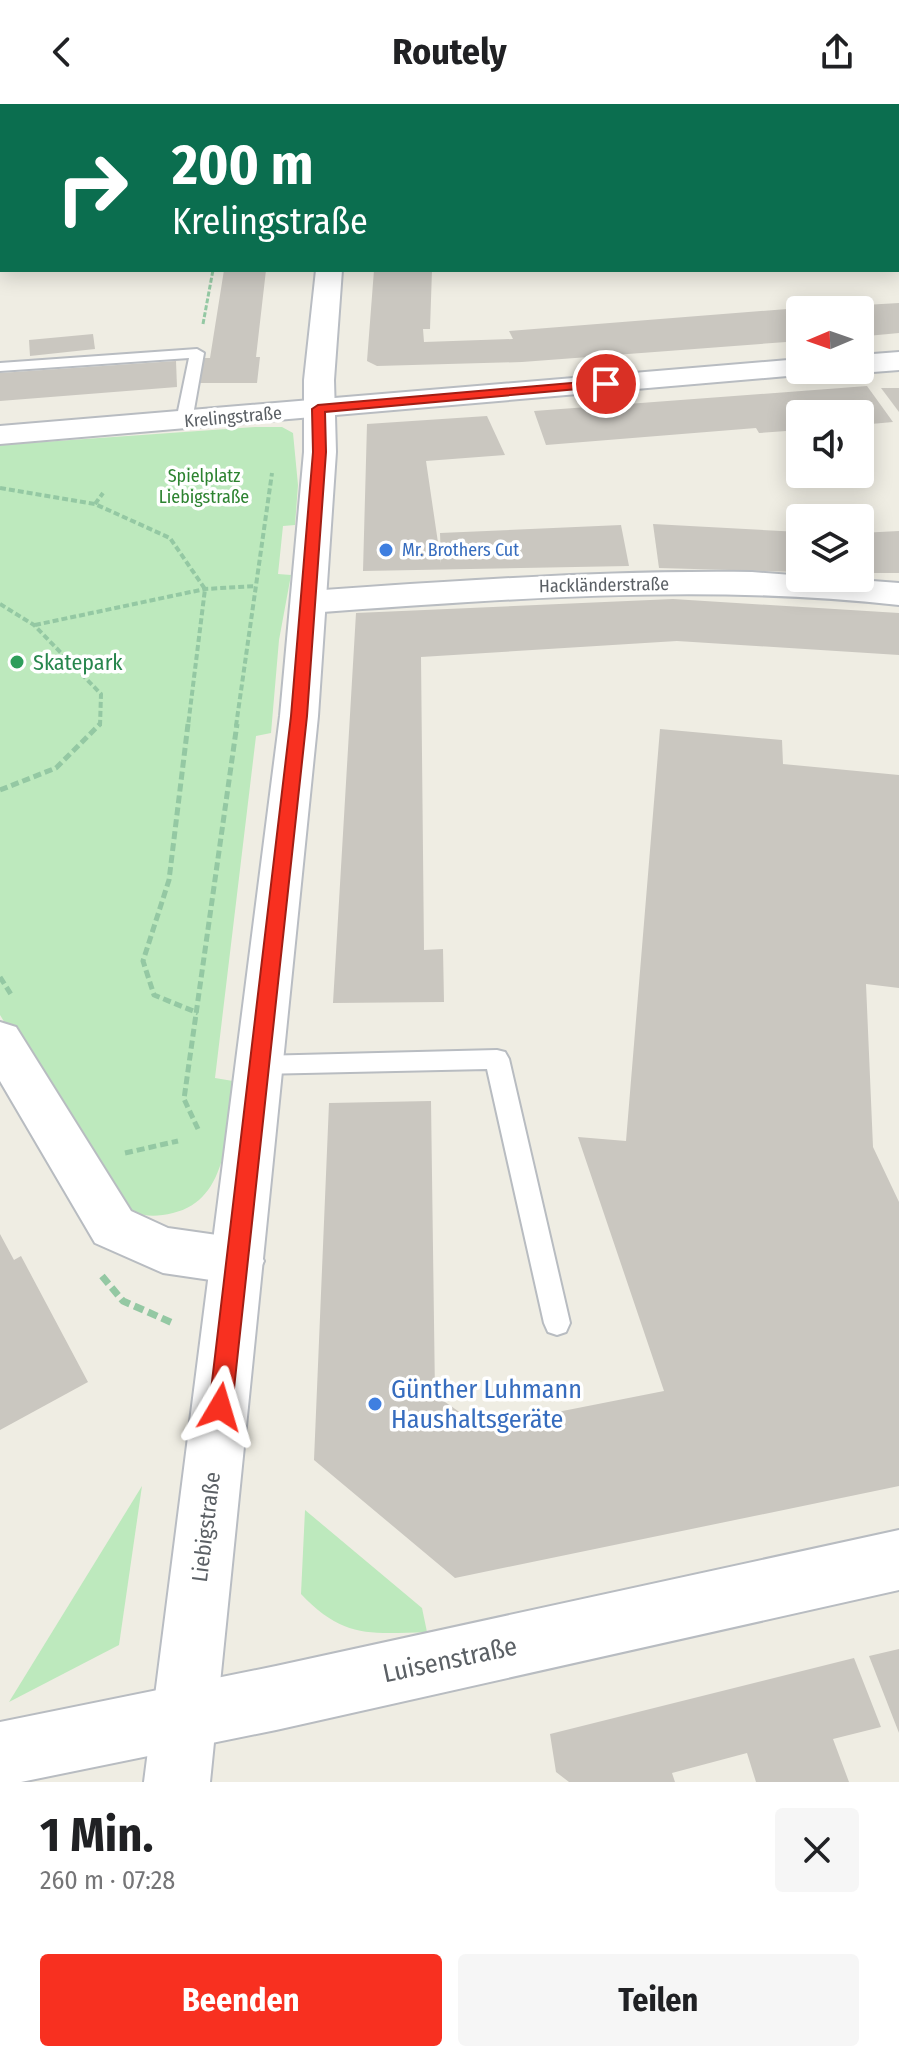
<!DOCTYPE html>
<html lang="de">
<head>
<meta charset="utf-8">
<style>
  :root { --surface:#fff; --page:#f6f6f6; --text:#202124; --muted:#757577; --accent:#f83020 }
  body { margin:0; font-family:"Fira Sans Condensed",sans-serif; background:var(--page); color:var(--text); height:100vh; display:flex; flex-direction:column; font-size:30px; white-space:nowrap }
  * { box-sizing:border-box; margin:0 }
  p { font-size:26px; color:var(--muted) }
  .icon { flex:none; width:44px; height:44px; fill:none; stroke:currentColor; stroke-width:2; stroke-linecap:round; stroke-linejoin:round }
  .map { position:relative; height:1678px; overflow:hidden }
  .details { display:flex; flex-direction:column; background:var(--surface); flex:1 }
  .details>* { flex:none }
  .guide { position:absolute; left:0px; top:0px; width:900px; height:168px; box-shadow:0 4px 20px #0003; background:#0b6e4f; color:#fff; overflow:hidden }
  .needle { width:52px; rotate:268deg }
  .tools { position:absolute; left:786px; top:192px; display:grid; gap:16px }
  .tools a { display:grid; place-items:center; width:88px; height:88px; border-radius:8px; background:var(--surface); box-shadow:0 4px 20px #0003; font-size:40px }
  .pin { position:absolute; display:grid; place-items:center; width:68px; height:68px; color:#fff; margin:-34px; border:4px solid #fff; border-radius:50%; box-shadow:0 2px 8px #0007 }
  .me { position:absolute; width:88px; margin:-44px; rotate:7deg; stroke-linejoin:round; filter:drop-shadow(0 0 6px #0008) }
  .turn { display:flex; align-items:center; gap:28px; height:168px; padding:0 40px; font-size:36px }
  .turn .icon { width:104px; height:104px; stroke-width:2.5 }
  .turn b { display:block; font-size:56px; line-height:68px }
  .round { display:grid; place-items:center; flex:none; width:84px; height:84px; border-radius:8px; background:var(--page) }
  .overview { display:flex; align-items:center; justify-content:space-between; height:136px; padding:0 40px }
  h1 { font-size:48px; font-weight:700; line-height:60px }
  .primary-button { display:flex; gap:16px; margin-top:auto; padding:16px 40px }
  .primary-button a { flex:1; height:92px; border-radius:8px; background:var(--accent); color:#fff; font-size:32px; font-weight:700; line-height:92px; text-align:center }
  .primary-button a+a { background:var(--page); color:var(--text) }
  header { display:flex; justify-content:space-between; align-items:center; height:104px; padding:0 40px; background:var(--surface); font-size:36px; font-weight:700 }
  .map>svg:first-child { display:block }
  .green { fill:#bde9bd }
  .building { fill:#cac7c0 }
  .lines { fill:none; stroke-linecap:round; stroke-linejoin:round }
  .lane-casing { stroke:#b8bcc1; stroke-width:4 }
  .street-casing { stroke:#b8bcc1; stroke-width:4 }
  .secondary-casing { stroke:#b9bdc3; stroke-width:4 }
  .path-far3 { stroke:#94c8a3; stroke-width:3; stroke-dasharray:5 2; stroke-linecap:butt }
  .path-far2 { stroke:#94c8a3; stroke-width:4; stroke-dasharray:6 3; stroke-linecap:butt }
  .path-far1 { stroke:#94c8a3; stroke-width:5; stroke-dasharray:8 4; stroke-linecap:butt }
  .path { stroke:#94c8a3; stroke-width:7; stroke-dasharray:10 5; stroke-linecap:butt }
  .lane { fill:#fff; fill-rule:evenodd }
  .street { fill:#fff; fill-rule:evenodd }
  .secondary { fill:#fff; fill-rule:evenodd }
  .route { fill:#f83020; stroke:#a11f15; stroke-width:2 }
  .shop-dot { fill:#3f7fe0; stroke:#fff; stroke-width:3 }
  .leisure-dot { fill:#2e9e5b; stroke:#fff; stroke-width:3 }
  .labels { text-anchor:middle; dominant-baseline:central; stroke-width:7; stroke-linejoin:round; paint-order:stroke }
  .far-street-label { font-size:18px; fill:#5b6065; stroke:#fff }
  .far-park-label { font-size:18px; fill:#2d8330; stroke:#fff }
  .far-shop-label { font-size:18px; fill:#366cbe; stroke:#fff; text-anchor:start }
  .leisure-label { font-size:22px; fill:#27864d; stroke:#fff; text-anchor:start }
  .street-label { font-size:22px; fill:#5b6065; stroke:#fff }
  .near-shop-label { font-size:26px; fill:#366cbe; stroke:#fff; text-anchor:start }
  .near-street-label { font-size:26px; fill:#5b6065; stroke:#fff }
</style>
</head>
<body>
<header><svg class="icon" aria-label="back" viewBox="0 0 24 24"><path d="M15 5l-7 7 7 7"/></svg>Routely<svg class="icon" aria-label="share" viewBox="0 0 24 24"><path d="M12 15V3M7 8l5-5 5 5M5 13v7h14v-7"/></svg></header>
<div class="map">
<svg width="899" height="1678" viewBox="0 0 899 1678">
  <rect width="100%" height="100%" fill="#efede3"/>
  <g class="green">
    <path d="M255 323H282L293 329 298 381 295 421 283 422 278 470 291 471 279 536 271 629 256 632 215 974 233 977C227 1023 230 1096 173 1109 149 1115 134 1111 114 1098L0 911V341Z"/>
    <path d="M142 1382 119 1541 9 1598Z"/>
    <path d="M305 1406 422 1504 427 1528C369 1530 343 1534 301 1490Z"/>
  </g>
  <g class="building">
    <path d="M224 166H266L256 253H260L257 279H197L202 254H210Z"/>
    <path d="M374 166H432L430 225H423L424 238 513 235 509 227 800 204V237L522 258 377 262 367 257Z"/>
    <path d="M899 199V229L867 232 860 222V206H849L847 202Z"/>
    <path d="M93 230 95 245 30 252 29 236Z"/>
    <path d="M176 257 177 283 0 297V269Z"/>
    <path d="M867 282 893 318 860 321V310H800V326L759 329 756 324 546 341 534 307Z"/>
    <path d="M881 284H899V308Z"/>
    <path d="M487 312 505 351 426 357 441 459 440 429 621 421 629 462 363 467 367 320Z"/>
    <path d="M653 420 800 428V468L659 464Z"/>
    <path d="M899 427V469H860V429Z"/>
    <path d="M673 495 899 509V551L677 537 421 553 424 846 443 845 444 898 333 899 356 509Z"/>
    <path d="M660 625 782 636 783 660 899 671V884L866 880 873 1043 899 1098V1382L455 1474 314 1356 329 999 431 997 435 1291 481 1323 664 1287 578 1033 626 1037Z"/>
    <path d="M0 1130 14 1156 21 1152 88 1278 0 1326Z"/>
    <path d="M899 1545V1629L869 1552Z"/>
    <path d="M854 1554 881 1623 833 1635 849 1678H756L747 1649 672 1669 675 1678H569L556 1668 550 1630Z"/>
  </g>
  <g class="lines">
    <defs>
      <g id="lane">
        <path d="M238 0H250L237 2Z"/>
        <path d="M197 245 204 249 192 317 184 322 176 317 189 254 0 267V259Z"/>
        <path d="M497 946 505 948 509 955 570 1219 566 1228 557 1231 548 1228 544 1219 487 965 259 970 251 968 247 961 251 954 259 952Z"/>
      </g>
      <g id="street">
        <path d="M899 248V266L860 269 850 266H860V251Z"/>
        <path d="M800 255V266H813L810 270 0 340V322Z"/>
        <path d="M752 468 899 479V501C702 479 506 495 309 509L297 505 291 498 297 491 309 487C457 477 604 466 752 468Z"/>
        <path d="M0 918 16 923 131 1107 168 1124 238 1134 256 1141 264 1157 256 1173 238 1180 163 1169 95 1139 0 977Z"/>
        <path d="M899 1426V1486L276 1626 21 1678H0V1618L276 1562Z"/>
      </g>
      <g id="secondary">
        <rect x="334" y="0" width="22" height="2"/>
        <path d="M694 0H721L722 2H695Z"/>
        <rect x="898" y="60" width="1" height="14"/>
        <path d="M316 166H342L334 276 336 348 318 612 210 1678H144L280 612 304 348V276Z"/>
      </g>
    </defs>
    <use href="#lane" class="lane-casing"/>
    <use href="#street" class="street-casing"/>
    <use href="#secondary" class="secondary-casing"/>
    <path class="path-far3" d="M203 220 213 166"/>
    <g class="path-far2">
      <path d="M0 384 95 400 170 434 205 485 188 622"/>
      <path d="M95 400 103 389"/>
      <path d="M0 500 34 521 101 590 100 622"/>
      <path d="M35 521 205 485 256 482"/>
      <path d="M236 622 272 369"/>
    </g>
    <g class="path-far1">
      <path d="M188 620 169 776 143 857 154 891 198 909"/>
      <path d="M0 686 56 664 100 620"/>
      <path d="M0 873 12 892"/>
      <path d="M198 1025 184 995 237 620"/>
      <path d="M125 1049 178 1037"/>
    </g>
    <path class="path" d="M102 1172 123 1197 175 1220"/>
    <use href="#lane" class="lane"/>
    <use href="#street" class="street"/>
    <use href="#secondary" class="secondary"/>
  </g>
  <path class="route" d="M606 276 611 277V282L325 308 326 348 307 612 232 1303 228 1311 220 1314 212 1311 209 1303 291 612 313 348 312 305 318 301Z"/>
  <g class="shop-dot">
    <circle cx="386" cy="446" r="8"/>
    <circle cx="375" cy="1300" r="8"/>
  </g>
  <circle class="leisure-dot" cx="17" cy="558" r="8"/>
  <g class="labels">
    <g class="far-street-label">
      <text transform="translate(233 313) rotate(-5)">Krelingstraße</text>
      <text transform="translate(604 481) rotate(-1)">Hackländerstraße</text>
    </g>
    <g class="far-park-label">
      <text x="204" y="372">Spielplatz<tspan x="204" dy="21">Liebigstraße</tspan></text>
    </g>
    <g class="far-shop-label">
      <text x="402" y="446">Mr. Brothers Cut</text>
    </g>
    <g class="leisure-label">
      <text x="33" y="558">Skatepark</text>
    </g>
    <g class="street-label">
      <text transform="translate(206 1423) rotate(-83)">Liebigstraße</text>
    </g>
    <g class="near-shop-label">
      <text x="391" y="1285">Günther Luhmann<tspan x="391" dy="30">Haushaltsgeräte</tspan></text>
    </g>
    <g class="near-street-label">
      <text transform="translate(450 1556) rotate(-12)">Luisenstraße</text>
    </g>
  </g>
</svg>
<div class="tools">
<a><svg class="needle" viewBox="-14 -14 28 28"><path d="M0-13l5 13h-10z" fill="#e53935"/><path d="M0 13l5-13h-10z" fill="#757577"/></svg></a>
<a><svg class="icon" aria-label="sound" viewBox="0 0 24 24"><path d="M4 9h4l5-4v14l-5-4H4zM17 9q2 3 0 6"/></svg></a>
<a><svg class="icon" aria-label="layers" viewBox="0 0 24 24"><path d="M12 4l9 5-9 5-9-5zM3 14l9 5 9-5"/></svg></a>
</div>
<div class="pin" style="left:606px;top:280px;background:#d93025"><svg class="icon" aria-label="arrive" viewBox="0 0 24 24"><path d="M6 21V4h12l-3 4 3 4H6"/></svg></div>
<svg class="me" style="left:220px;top:1303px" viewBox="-20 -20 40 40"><path d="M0-17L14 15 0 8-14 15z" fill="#f83020" stroke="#fff" stroke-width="4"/></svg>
<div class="guide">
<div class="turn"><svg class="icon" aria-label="right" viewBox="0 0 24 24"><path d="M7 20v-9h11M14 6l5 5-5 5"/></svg><div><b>200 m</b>Krelingstraße</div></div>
</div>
</div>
<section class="details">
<div class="overview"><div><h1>1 Min.</h1><p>260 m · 07:28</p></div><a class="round"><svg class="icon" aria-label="close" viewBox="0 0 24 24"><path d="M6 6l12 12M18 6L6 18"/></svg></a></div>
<div class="primary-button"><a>Beenden</a><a>Teilen</a></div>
</section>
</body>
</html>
